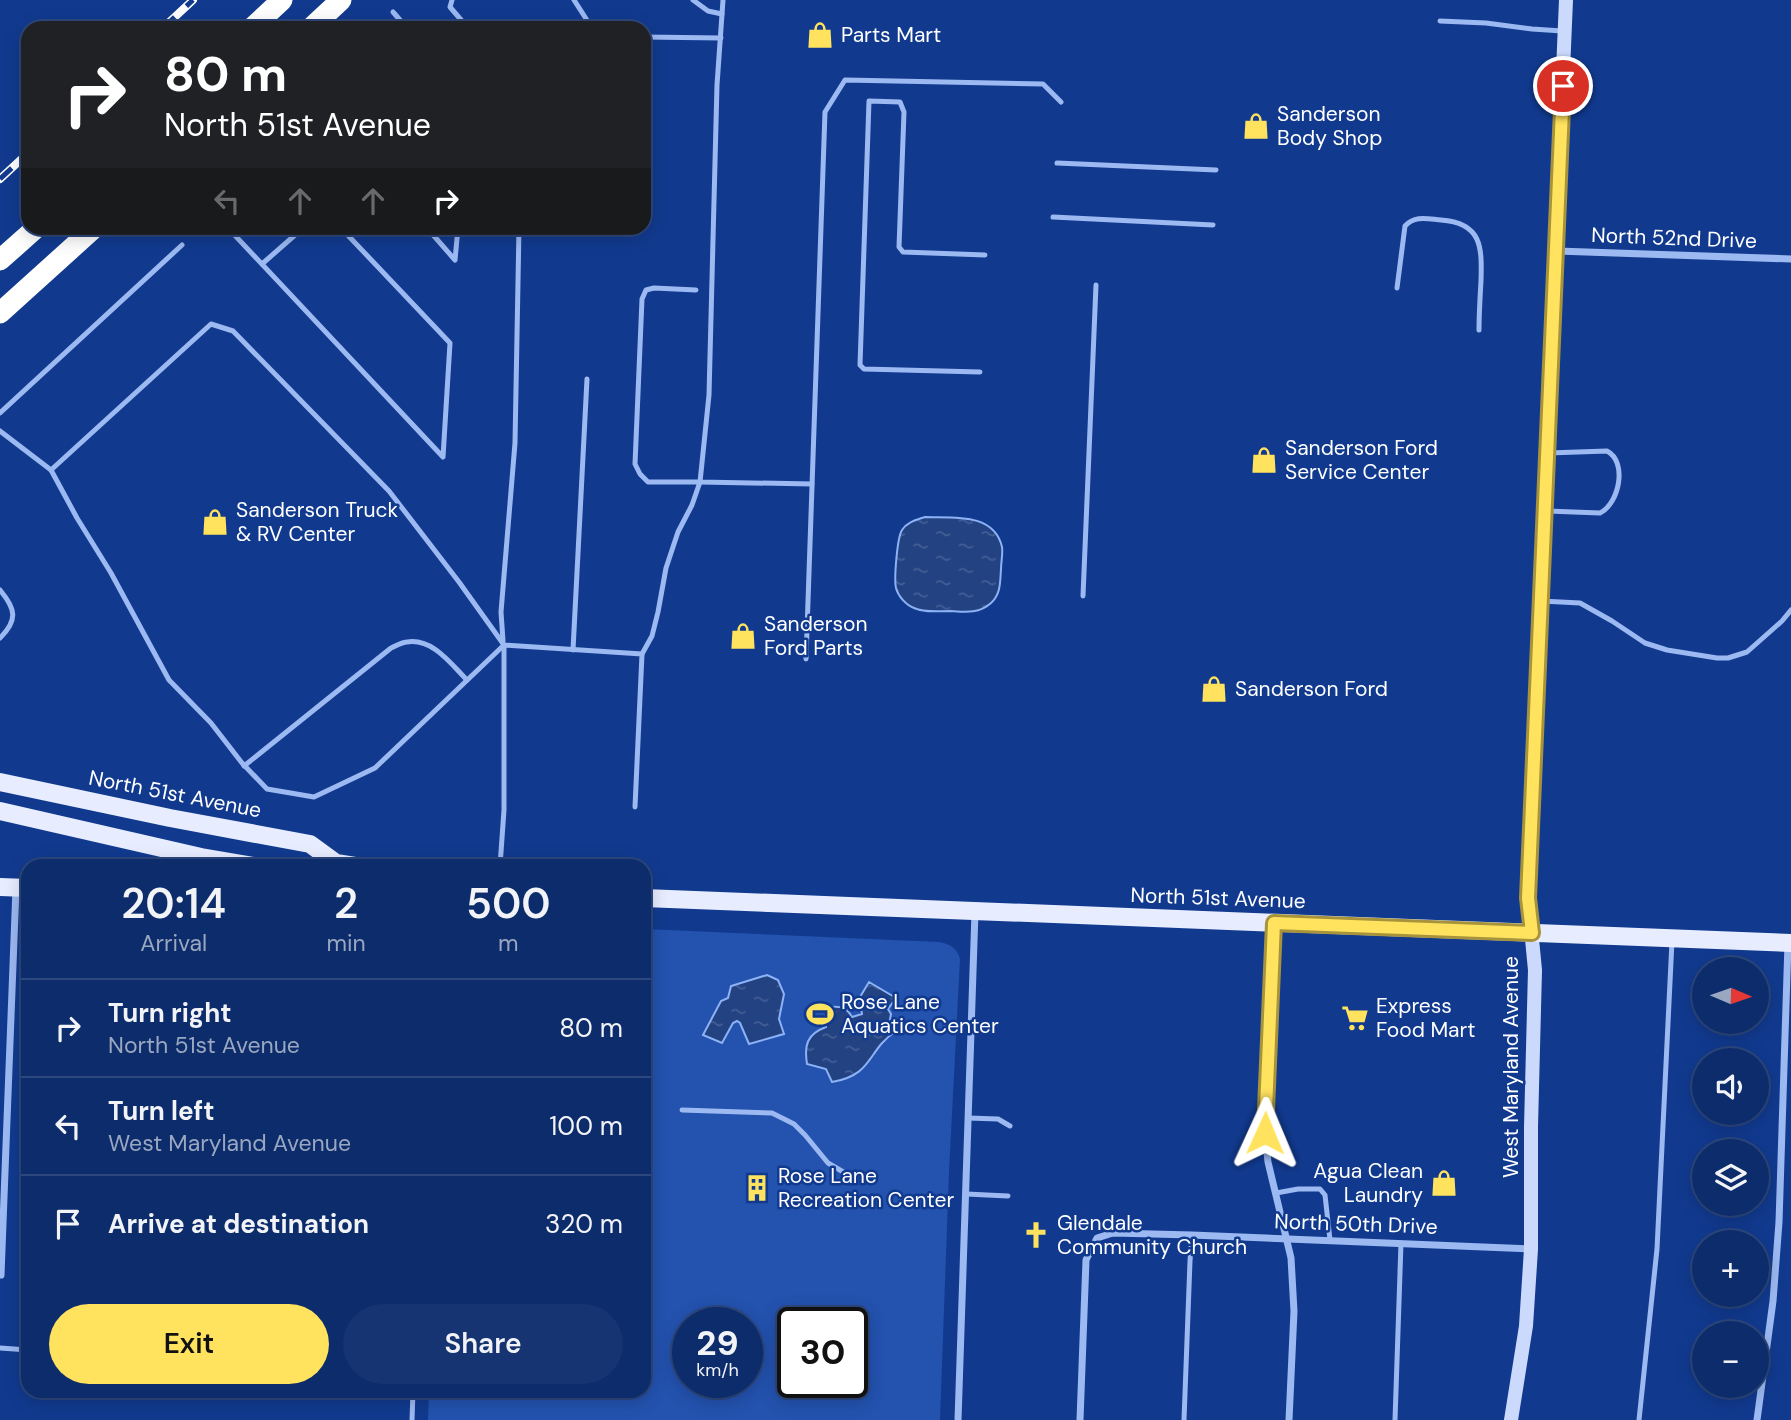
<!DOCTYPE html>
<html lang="en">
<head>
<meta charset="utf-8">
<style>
  :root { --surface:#0d2c6b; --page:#163471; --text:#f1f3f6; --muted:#9aa7c1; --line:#2d487e; --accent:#ffe25d }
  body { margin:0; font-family:"DM Sans",sans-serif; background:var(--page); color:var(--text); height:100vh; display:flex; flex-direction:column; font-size:26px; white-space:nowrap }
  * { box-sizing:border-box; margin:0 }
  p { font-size:23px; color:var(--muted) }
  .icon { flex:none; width:38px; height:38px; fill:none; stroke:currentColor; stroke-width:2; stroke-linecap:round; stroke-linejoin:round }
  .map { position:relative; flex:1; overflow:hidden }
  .panel { position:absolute; left:21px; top:859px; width:630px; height:539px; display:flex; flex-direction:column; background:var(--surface); border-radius:21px; box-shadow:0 4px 18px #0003,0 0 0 2px var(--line) }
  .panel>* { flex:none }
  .banner { position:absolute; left:21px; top:21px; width:630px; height:214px; border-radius:21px; box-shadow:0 4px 18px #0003,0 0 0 2px var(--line); background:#202124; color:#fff; overflow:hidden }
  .needle { width:46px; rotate:92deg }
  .buttons { position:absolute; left:1692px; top:957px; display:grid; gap:14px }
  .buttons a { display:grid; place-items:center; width:77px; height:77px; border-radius:50%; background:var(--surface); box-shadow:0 4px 18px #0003,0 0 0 2px var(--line); font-size:35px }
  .speed { position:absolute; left:672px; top:1307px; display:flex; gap:14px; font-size:35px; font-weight:700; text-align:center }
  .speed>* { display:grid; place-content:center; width:91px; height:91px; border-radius:50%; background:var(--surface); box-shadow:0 4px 18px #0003,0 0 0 2px var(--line); line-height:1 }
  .speed small { font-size:18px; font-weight:400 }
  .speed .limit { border:4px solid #111; border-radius:10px; background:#fff; color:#111 }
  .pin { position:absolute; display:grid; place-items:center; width:60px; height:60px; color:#fff; margin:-30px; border:4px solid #fff; border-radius:50%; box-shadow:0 2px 7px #0007 }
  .me { position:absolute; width:77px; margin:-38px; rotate:1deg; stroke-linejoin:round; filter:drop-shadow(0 0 5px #0008) }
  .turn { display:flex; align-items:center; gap:24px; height:147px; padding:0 28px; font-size:32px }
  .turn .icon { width:91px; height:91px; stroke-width:2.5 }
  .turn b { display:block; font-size:49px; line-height:60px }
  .lanes { display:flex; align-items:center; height:66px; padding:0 28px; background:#0003; justify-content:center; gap:35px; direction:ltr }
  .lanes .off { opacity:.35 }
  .eta { display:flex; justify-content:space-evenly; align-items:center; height:119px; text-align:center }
  .eta b { font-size:42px; font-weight:600; line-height:49px }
  .cta { display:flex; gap:14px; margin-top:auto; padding:14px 28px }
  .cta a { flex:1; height:80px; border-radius:42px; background:var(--accent); color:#111; font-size:28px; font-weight:600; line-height:80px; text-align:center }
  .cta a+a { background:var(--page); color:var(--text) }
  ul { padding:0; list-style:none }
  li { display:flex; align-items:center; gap:21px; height:98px; padding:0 28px; border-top:2px solid var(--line) }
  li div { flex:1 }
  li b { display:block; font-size:26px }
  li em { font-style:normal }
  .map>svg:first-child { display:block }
  .green { fill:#2352af; fill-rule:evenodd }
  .water { fill:url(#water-ripples); stroke:#8db2f6; stroke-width:2 }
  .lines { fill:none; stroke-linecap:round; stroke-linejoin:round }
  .lane { stroke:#9cb9f2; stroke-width:5 }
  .street { stroke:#9cb9f2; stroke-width:7 }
  .secondary { stroke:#cbdafc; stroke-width:14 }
  .primary { stroke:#e7edff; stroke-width:18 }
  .highway { stroke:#fff; stroke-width:21 }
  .rail-casing { stroke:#fff; stroke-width:8 }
  .rail { stroke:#113a8f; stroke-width:5; stroke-dasharray:16; stroke-linecap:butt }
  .route-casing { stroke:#a6933c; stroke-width:18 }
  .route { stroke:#ffe25d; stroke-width:12 }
  .labels { text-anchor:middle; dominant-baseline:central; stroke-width:5; stroke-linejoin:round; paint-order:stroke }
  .poi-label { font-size:21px; fill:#fff; stroke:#113a8f; text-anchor:start }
  .street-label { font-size:21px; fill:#fff; stroke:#113a8f }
</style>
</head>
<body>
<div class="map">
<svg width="1791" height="1420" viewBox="0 0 1791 1420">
  <defs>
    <pattern id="water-ripples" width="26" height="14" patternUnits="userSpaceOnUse" patternTransform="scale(1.75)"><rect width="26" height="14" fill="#234282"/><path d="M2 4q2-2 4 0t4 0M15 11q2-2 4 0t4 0" fill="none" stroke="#445e95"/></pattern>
  </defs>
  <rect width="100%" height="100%" fill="#113a8f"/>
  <path class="green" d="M644 929 939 942C950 944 957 948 960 959L949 1172 940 1420H428L429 1391H644ZM688 1323H747V1382H688ZM793 1323H852V1382H793Z"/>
  <g class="water">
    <path d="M925 517C952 518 994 512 1002 547 1003 554 1001 562 1001 569 1000 582 1001 594 991 603 979 614 965 612 951 611 939 611 925 613 914 608 906 605 898 596 896 588 894 579 897 538 902 530 907 522 916 520 925 517Z"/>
    <path d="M767 975 778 980 784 994 779 1019 784 1034 749 1044 740 1023 737 1021 733 1023 722 1043 703 1035 721 1001 728 998 731 986Z"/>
    <path d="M869 982 896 998 888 1009 891 1014 889 1025 895 1032C867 1050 874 1075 832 1082L826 1069 807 1064C804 1045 807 1034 826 1027L824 1018 831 1007C841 1006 847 1008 852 1017L862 1014 861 1008 866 1001 860 997Z"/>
  </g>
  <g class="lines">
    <g class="lane">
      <path d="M452 0 450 7 468 28"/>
      <path d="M574 0 592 28"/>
      <path d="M693 0 708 11 722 14"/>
      <path d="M723 0 717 85 709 395 700 482 812 484"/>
      <path d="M393 12 407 28"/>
      <path d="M1440 21 1486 23 1532 29 1562 31"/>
      <path d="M644 37 721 38"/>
      <path d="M1057 163 1216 170"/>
      <path d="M1053 217 1213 225"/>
      <path d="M228 228 443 457 450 343 341 228"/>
      <path d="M427 228 455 260 458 228"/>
      <path d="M262 264 303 228"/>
      <path d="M1397 288 1405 226C1415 215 1428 219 1441 220 1482 223 1482 247 1481 281 1480 298 1479 314 1479 330"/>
      <path d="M211 324 233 331 389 491 459 582 504 645 375 768 314 797 267 789 242 763 211 723 169 680 111 573 77 518 51 470Z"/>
      <path d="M980 372 864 369 860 365 869 101 900 102 904 112 899 247 903 252 985 255"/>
      <path d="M0 413 182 245"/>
      <path d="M0 431 51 470"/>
      <path d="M1547 511 1600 513C1619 504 1628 462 1607 451L1548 453"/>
      <path d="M0 590C16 609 18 620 0 638"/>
      <path d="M1083 596 1096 285"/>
      <path d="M1541 601 1580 603 1612 621 1645 643 1667 650 1717 658H1728L1747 652 1782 621 1791 610"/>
      <path d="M503 641 501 612 515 443 519 228"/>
      <path d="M573 650 587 379"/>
      <path d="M642 654 652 636 658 612 666 568 678 532 692 505 700 482H648L640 474 635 464 642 299 646 290 654 288 696 290"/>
      <path d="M806 659 825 112 845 80 1043 84 1061 102"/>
      <path d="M244 766 391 648C396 646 402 642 407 642 433 638 451 664 467 680"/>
      <path d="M500 866 504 810V645L642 654 635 807"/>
      <path d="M682 1110 772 1113 794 1124 805 1135 828 1163 845 1173"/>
      <path d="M968 1118 998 1119 1010 1126"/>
      <path d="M1276 1193 1298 1189H1320L1325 1195 1330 1240"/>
      <path d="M966 1194 1008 1196"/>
      <path d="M0 1348 28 1350"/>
      <path d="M412 1420 413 1391"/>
      <path d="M1184 1420 1190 1261 1192 1235"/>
      <path d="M1395 1420 1401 1243"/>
      <path d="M1639 1420 1657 1249 1672 941"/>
    </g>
    <g class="street">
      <path d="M1557 251 1791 259"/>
      <path d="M1274 923 1265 1133 1268 1162 1291 1258 1294 1311 1289 1420"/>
      <path d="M1 1275 16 888"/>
      <path d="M958 1420 975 912"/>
      <path d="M1080 1420 1086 1260 1097 1238 1113 1233 1192 1235 1531 1249"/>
      <path d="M1757 1420 1773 1301 1779 1222 1788 943"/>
    </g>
    <path class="secondary" d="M1511 1420 1526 1326 1531 1249V1127L1535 970 1528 898 1566 0"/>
    <g class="primary">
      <path d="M0 782 170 818 310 844 336 863 355 866"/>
      <path d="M0 811 201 857 254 866"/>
      <path d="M0 887 28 888"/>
      <path d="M644 898 1791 943"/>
    </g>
    <g class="highway">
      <path d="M252 28 282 0"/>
      <path d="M311 28 341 0"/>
      <path d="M0 260 36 228"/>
      <path d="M0 313 94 228"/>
    </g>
    <defs>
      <g id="rail">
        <path d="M163 28 193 0"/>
        <path d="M0 179 28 153"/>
      </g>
    </defs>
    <use href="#rail" class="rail-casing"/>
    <use href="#rail" class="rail"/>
  </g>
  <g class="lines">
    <defs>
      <path id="route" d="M1265 1133 1274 923 1532 933 1528 898 1563 86"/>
    </defs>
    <use href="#route" class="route-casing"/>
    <use href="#route" class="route"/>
  </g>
  <defs>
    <symbol id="shop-bare" viewBox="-9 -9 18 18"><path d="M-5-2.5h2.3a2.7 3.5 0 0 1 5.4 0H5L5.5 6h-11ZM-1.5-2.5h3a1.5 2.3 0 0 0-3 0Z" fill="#ffe25d" stroke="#113a8f" stroke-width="2.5" paint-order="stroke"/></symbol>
    <symbol id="stadium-bare" viewBox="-9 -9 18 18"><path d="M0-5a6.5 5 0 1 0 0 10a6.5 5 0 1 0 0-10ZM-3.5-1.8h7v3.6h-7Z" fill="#ffe25d" stroke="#113a8f" stroke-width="2.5" paint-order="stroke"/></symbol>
    <symbol id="supermarket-bare" viewBox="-9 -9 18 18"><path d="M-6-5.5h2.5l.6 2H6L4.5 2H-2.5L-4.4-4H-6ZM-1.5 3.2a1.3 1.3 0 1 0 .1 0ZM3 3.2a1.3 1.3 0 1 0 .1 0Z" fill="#ffe25d" stroke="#113a8f" stroke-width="2.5" paint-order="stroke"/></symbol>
    <symbol id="building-bare" viewBox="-9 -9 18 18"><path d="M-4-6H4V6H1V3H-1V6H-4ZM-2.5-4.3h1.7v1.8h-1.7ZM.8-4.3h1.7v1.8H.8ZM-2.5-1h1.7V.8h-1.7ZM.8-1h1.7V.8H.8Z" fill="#ffe25d" stroke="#113a8f" stroke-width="2.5" paint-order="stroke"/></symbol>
    <symbol id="church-bare" viewBox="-9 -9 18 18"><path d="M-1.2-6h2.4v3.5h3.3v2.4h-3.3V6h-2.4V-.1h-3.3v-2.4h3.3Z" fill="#ffe25d" stroke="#113a8f" stroke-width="2.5" paint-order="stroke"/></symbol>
  </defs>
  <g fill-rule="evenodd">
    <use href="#shop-bare" x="801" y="16" width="38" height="38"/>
    <use href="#shop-bare" x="1237" y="107" width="38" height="38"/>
    <use href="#shop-bare" x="1245" y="441" width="38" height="38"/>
    <use href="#shop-bare" x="196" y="503" width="38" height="38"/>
    <use href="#shop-bare" x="724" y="617" width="38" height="38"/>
    <use href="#shop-bare" x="1195" y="670" width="38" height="38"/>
    <use href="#stadium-bare" x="801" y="995" width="38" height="38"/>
    <use href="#supermarket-bare" x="1336" y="999" width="38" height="38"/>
    <use href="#shop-bare" x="1425" y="1164" width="38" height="38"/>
    <use href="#building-bare" x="738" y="1169" width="38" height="38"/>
    <use href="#church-bare" x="1017" y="1216" width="38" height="38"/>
  </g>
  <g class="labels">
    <g class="poi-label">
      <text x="841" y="35">Parts Mart</text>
      <text x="1277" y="114">Sanderson<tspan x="1277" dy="24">Body Shop</tspan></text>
      <text x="1285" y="448">Sanderson Ford<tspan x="1285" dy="24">Service Center</tspan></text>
      <text x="236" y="510">Sanderson Truck<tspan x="236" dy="24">&amp; RV Center</tspan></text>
      <text x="764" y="624">Sanderson<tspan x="764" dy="24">Ford Parts</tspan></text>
      <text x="1235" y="689">Sanderson Ford</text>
      <text x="841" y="1002">Rose Lane<tspan x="841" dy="24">Aquatics Center</tspan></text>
      <text x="1376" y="1006">Express<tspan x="1376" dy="24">Food Mart</tspan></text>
      <text x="1423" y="1171" text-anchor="end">Agua Clean<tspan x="1423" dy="24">Laundry</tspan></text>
      <text x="778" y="1176">Rose Lane<tspan x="778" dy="24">Recreation Center</tspan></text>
      <text x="1057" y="1223">Glendale<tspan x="1057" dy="24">Community Church</tspan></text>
    </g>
    <g class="street-label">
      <text transform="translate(1674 238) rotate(2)">North 52nd Drive</text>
      <text transform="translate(175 794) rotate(11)">North 51st Avenue</text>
      <text transform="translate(1218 898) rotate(2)">North 51st Avenue</text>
      <text transform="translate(1511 1067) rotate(-90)">West Maryland Avenue</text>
      <text transform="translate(1356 1224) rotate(2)">North 50th Drive</text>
    </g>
  </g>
</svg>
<div class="buttons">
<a><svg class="needle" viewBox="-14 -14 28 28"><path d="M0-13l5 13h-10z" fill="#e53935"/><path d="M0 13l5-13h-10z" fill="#9aa7c1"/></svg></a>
<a><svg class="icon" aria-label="sound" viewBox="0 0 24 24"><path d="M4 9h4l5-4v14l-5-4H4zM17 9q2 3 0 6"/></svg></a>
<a><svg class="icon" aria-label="layers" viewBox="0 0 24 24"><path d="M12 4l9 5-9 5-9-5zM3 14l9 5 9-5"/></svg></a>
<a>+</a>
<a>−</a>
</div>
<div class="speed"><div>29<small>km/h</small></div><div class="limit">30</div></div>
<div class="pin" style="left:1563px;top:86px;background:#d93025"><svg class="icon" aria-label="arrive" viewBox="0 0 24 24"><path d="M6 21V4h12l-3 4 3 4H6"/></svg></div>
<svg class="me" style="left:1265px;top:1133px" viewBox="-20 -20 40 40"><path d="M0-17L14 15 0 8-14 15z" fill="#ffe25d" stroke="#fff" stroke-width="4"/></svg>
<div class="banner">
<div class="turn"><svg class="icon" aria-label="right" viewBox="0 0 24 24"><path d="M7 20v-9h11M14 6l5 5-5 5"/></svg><div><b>80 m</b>North 51st Avenue</div></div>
<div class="lanes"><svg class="icon off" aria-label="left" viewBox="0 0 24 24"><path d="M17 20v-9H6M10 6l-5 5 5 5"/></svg><svg class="icon off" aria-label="ahead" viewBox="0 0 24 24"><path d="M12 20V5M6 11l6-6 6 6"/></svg><svg class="icon off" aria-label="ahead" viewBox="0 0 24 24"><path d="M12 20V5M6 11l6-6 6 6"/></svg><svg class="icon" aria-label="right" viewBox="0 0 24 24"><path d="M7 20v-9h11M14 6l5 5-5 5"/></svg></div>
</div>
<section class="panel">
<div class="eta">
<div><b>20:14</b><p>Arrival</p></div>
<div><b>2</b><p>min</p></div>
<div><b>500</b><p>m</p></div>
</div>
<ul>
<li><svg class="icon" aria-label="right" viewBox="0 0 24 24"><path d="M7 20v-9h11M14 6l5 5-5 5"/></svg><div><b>Turn right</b><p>North 51st Avenue</p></div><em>80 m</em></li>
<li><svg class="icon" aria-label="left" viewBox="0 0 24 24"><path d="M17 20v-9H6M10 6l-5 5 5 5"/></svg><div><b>Turn left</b><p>West Maryland Avenue</p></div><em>100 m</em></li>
<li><svg class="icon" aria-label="arrive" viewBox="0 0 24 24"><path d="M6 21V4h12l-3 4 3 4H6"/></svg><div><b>Arrive at destination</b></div><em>320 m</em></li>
</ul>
<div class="cta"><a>Exit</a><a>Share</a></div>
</section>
</div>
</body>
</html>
